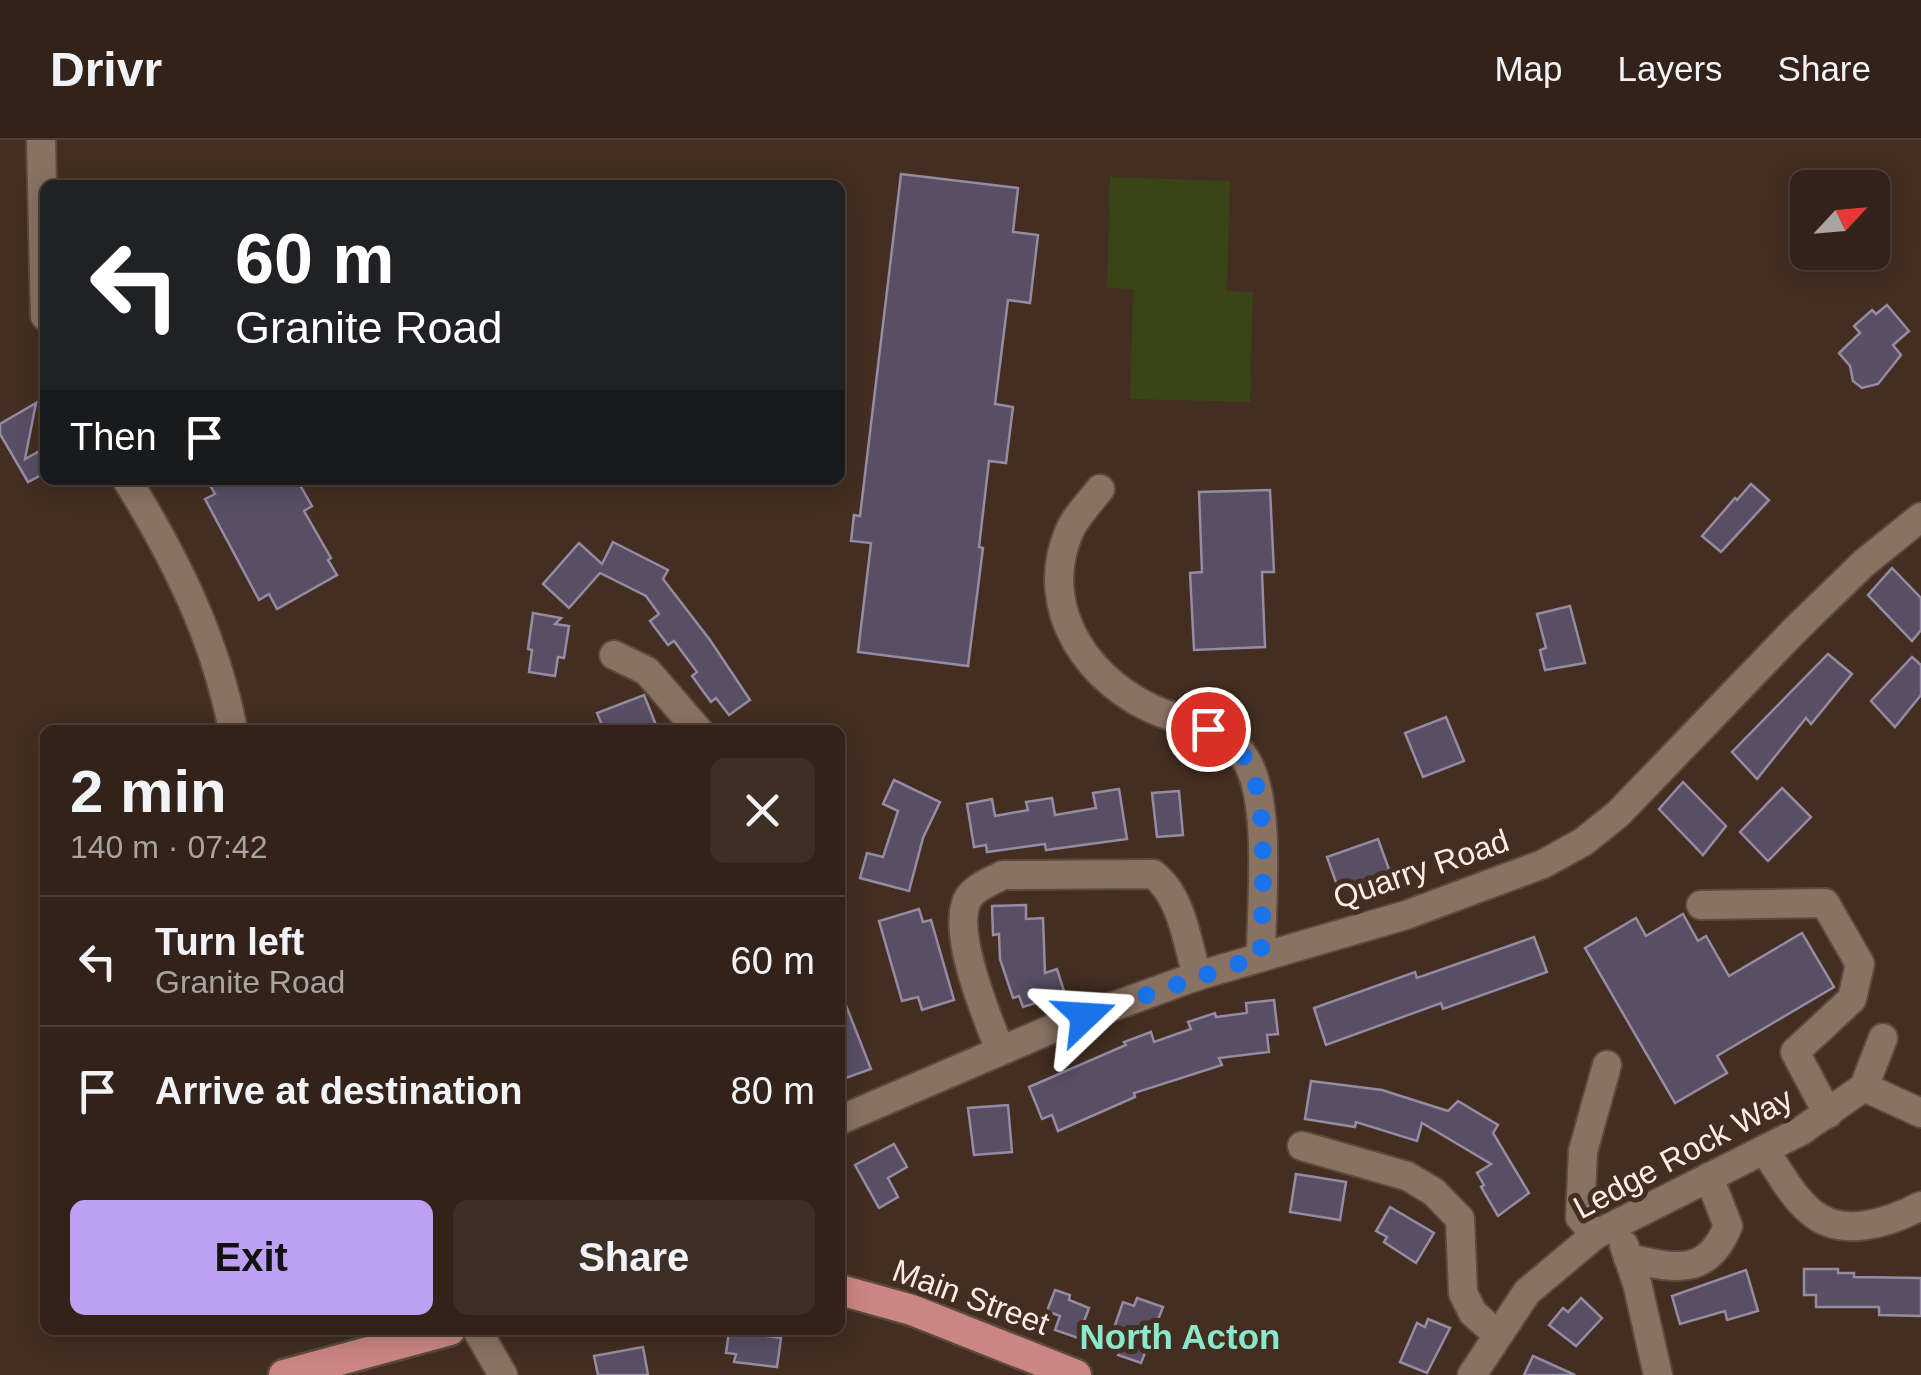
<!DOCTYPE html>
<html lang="en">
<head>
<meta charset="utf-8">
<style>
  :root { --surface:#322219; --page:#3d2f26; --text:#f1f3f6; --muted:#a8a4a2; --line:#4d3f38; --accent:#bca0f2 }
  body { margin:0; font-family:Helvetica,sans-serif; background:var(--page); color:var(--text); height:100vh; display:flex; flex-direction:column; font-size:38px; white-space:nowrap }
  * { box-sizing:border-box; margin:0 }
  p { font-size:32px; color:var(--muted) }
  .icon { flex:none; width:55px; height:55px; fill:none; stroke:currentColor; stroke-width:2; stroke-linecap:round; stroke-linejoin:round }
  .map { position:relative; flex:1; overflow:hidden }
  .side { position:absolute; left:40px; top:585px; width:805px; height:610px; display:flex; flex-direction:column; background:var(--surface); border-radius:15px; box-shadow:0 5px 25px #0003,0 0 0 2px var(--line) }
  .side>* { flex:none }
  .guide { position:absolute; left:40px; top:40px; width:805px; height:305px; border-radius:15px; box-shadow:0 5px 25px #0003,0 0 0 2px var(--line); background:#202124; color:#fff; overflow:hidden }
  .needle { width:65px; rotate:64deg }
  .buttons { position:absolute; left:1790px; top:30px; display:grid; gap:20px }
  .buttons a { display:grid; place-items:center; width:100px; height:100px; border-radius:15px; background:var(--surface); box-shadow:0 5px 25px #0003,0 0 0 2px var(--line); font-size:50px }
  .pin { position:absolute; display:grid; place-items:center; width:85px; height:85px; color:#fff; margin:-42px; border:5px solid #fff; border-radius:50%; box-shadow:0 2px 10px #0007 }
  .me { position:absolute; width:110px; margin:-55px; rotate:70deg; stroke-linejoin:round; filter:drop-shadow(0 0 8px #0008) }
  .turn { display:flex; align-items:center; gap:35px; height:210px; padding:0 30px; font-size:45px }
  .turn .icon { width:130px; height:130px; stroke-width:2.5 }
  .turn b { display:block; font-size:70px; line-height:85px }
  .then { display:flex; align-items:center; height:95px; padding:0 30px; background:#0003; gap:20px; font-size:38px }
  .round { display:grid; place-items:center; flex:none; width:105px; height:105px; border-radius:15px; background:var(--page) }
  .summary { display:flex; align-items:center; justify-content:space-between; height:170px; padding:0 30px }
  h1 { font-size:60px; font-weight:800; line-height:75px }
  .action { display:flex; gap:20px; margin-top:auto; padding:20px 30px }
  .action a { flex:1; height:115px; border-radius:15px; background:var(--accent); color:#111; font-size:40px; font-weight:800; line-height:115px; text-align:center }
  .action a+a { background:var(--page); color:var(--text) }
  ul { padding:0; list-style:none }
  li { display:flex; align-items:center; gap:30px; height:130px; padding:0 30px; border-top:2px solid var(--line) }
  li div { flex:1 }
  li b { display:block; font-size:38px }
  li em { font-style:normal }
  header { display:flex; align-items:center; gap:60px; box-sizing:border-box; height:140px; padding:0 50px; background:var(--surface); border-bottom:2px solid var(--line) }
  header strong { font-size:48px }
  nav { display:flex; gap:55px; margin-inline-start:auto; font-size:35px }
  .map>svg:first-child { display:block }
  .green { fill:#394516 }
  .building { fill:#584f65; stroke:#958ba3; stroke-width:2.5 }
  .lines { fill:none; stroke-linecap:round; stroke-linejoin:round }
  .minor-casing { stroke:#5b4a3e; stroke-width:32 }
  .major-casing { stroke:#5b4a3e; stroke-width:35 }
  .minor { stroke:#8a7263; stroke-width:28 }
  .major { stroke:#cb8683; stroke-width:30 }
  .route { stroke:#1a73e8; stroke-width:18; stroke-dasharray:0 32.4 }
  .labels { text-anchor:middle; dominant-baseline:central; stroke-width:10; stroke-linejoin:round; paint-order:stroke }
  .street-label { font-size:32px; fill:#fceee6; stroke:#432e21 }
  .neighbourhood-label { font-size:35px; font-weight:bold; fill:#8ae9cc; stroke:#432e21 }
</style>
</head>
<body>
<header>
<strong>Drivr</strong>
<nav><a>Map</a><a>Layers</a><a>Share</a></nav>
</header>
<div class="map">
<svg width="1921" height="1235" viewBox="0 0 1921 1235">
  <rect width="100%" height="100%" fill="#432e21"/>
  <path class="green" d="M1110 37 1230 41 1227 151 1253 152 1250 262 1130 259 1133 149 1107 148Z"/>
  <g class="building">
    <path d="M901 34 1018 48 1013 92 1038 95 1030 163 1008 160 995 264 1013 267 1006 323 989 321 979 407 983 408 968 526 858 512 871 403 851 401 854 375 860 376Z"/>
    <path d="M1887 165 1909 191 1893 205 1901 215 1878 244 1862 248 1853 241 1850 226 1839 213 1860 193 1854 186 1872 170 1876 174Z"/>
    <path d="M36 263 25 319 45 308V333L28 342 0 294V284Z"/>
    <path d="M207 340H297L312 366 304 371 331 418 328 420 337 435 277 469 269 454 259 460 205 359 215 354Z"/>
    <path d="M1751 344 1769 360 1721 412 1702 396 1735 358 1737 360Z"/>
    <path d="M1270 350 1274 432H1262L1265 507 1194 510 1190 433 1202 432 1199 352Z"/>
    <path d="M613 402 668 430 663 439 710 500 750 560 729 575 716 558 711 562 692 536 697 532 674 501 668 505 650 481 659 474 646 456 600 433 569 468 543 444 579 403 602 424Z"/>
    <path d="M1892 428 1921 458V490L1912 501 1868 455Z"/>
    <path d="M1570 466 1585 523 1545 530 1540 510 1546 508 1537 474Z"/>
    <path d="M533 473 561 478 555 484 569 486 564 518 558 517 555 536 529 532 532 510 528 509Z"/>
    <path d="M1828 514 1852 534 1811 584 1806 578 1757 639 1732 612Z"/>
    <path d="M1912 517 1921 525V555L1895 587 1871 561Z"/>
    <path d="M644 555 658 590H604L597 573Z"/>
    <path d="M1446 577 1464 621 1423 637 1405 593Z"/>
    <path d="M894 640 940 662 923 698 909 751 860 738 867 713 883 717 898 671 883 664Z"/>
    <path d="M1683 642 1726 686 1703 715 1659 669Z"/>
    <path d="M1782 648 1811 677 1768 721 1740 692Z"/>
    <path d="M1119 649 1127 699 1046 710 1045 704 987 712 986 705 974 707 967 664 992 659 995 676 1028 670 1026 662 1052 658 1055 675 1096 668 1093 653Z"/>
    <path d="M1179 651 1183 695 1157 697 1152 653Z"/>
    <path d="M1378 699 1390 732 1355 748 1353 742 1338 748 1327 717Z"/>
    <path d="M1026 765V779L1043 778 1045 833 1057 829 1065 854 1023 867 1019 856 1013 858 1000 819 999 794 993 795 992 766Z"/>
    <path d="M919 769 923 782 931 780 954 860 922 870 918 857 902 861 879 781Z"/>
    <path d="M1683 774 1698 801 1706 796 1729 836 1802 793 1834 847 1717 916 1727 933 1675 963 1585 808 1636 778 1646 796Z"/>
    <path d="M1534 797 1547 832 1443 869 1441 863 1326 905 1314 868 1415 832 1417 838Z"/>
    <path d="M840 850 871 929 840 940Z"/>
    <path d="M1274 860 1278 894 1267 895 1269 912 1219 918 1222 925 1134 953 1135 957 1058 991 1052 975 1042 979 1029 947 1126 905 1124 902 1151 892 1154 902 1191 889 1188 882 1215 873 1216 877 1247 873 1246 863Z"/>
    <path d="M1311 941 1382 950 1448 971 1458 961 1498 985 1493 993 1529 1053 1498 1076 1481 1047 1484 1045 1477 1033 1491 1024 1422 983 1417 1001 1356 982 1355 987 1305 979Z"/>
    <path d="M1008 965 1012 1012 974 1015 968 968Z"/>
    <path d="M894 1004 907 1027 888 1038 898 1057 879 1068 855 1025Z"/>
    <path d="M1296 1034 1346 1042 1340 1080 1290 1072Z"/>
    <path d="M1390 1067 1434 1093 1416 1123 1384 1102 1387 1097 1376 1091Z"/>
    <path d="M1804 1129H1838V1133H1854V1137L1921 1138V1176L1879 1175V1167H1816V1155H1804Z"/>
    <path d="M1746 1130 1758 1171 1727 1180 1725 1171 1680 1184 1672 1156Z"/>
    <path d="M1055 1150 1070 1155 1069 1160 1089 1168 1078 1198 1055 1190 1060 1176 1047 1171Z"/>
    <path d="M1137 1158 1163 1167 1141 1223 1118 1215 1126 1192 1114 1188 1123 1162 1134 1166Z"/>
    <path d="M1581 1158 1602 1178 1576 1206 1549 1185 1563 1168 1568 1172Z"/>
    <path d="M1428 1179 1450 1188 1427 1233 1400 1222 1417 1183 1425 1187Z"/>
    <path d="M729 1191 781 1198 777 1227 734 1222 736 1214 726 1213Z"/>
    <path d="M643 1207 648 1235H598L594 1216Z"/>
    <path d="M1533 1216 1575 1235H1524Z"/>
  </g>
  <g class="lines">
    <defs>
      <g id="minor">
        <path d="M41 0 45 176"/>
        <path d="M127 340C176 419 215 498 233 590"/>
        <path d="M1100 349C1090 362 1075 377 1069 392 1036 470 1090 545 1162 573 1192 584 1229 590 1246 620 1272 662 1261 765 1261 816"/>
        <path d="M614 515 647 531 698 590"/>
        <path d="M1701 765 1825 763 1860 824 1852 859 1795 912 1828 974"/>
        <path d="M1000 910C987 877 949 788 969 757 977 746 992 741 1003 735L1153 734C1182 756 1187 802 1197 836"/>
        <path d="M1864 947 1921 973"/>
        <path d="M840 980 1054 888 1197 836 1406 775 1543 724 1583 702 1618 674 1796 489 1864 423 1921 377"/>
        <path d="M1302 1006 1407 1036 1434 1052 1460 1079 1463 1153 1473 1173 1498 1195"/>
        <path d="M1764 1010C1778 1029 1792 1057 1811 1072 1842 1099 1890 1082 1921 1066"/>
        <path d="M1595 1095 1580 1077 1583 1011 1607 925"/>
        <path d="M1624 1105 1637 1143 1658 1235"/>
        <path d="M1628 1118C1673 1128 1707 1138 1728 1086L1709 1037"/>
        <path d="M477 1190 503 1235"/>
        <path d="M1472 1235 1527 1152 1595 1095 1801 991 1864 947 1883 898"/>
      </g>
      <g id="major">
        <path d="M840 1150 912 1170 1076 1235"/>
        <path d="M284 1235 450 1190"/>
      </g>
    </defs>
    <use href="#minor" class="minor-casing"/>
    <use href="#major" class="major-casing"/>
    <use href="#minor" class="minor"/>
    <use href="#major" class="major"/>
  </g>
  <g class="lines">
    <path class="route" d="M1085 876 1261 816C1261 767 1272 655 1244 617 1235 603 1223 596 1208 589"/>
  </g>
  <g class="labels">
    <g class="street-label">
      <text transform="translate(1421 729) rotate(-19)">Quarry Road</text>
      <text transform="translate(1683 1013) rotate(-28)">Ledge Rock Way</text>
      <text transform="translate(971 1157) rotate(20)">Main Street</text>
    </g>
    <g class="neighbourhood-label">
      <text x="1180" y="1196">North Acton</text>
    </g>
  </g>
</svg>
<div class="buttons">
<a><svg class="needle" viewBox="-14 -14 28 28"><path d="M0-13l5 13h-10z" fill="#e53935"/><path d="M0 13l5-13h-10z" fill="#a8a4a2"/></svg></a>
</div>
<div class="pin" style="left:1208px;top:589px;background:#d93025"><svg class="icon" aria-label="arrive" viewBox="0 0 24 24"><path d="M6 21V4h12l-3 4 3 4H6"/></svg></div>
<svg class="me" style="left:1085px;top:876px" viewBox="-20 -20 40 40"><path d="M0-17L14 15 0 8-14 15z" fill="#1a73e8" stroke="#fff" stroke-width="4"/></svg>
<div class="guide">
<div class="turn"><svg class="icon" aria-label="left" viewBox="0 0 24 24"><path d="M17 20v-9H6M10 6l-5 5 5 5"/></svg><div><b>60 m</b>Granite Road</div></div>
<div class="then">Then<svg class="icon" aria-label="arrive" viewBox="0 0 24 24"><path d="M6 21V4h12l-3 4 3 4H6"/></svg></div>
</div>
<section class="side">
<div class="summary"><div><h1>2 min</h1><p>140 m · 07:42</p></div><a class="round"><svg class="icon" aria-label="close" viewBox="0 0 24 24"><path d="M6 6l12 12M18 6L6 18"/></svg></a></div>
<ul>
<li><svg class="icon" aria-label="left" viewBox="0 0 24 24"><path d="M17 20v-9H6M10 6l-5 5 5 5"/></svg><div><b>Turn left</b><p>Granite Road</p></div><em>60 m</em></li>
<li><svg class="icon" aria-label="arrive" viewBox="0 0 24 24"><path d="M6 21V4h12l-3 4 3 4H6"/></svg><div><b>Arrive at destination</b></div><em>80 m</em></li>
</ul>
<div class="action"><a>Exit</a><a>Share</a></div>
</section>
</div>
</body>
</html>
